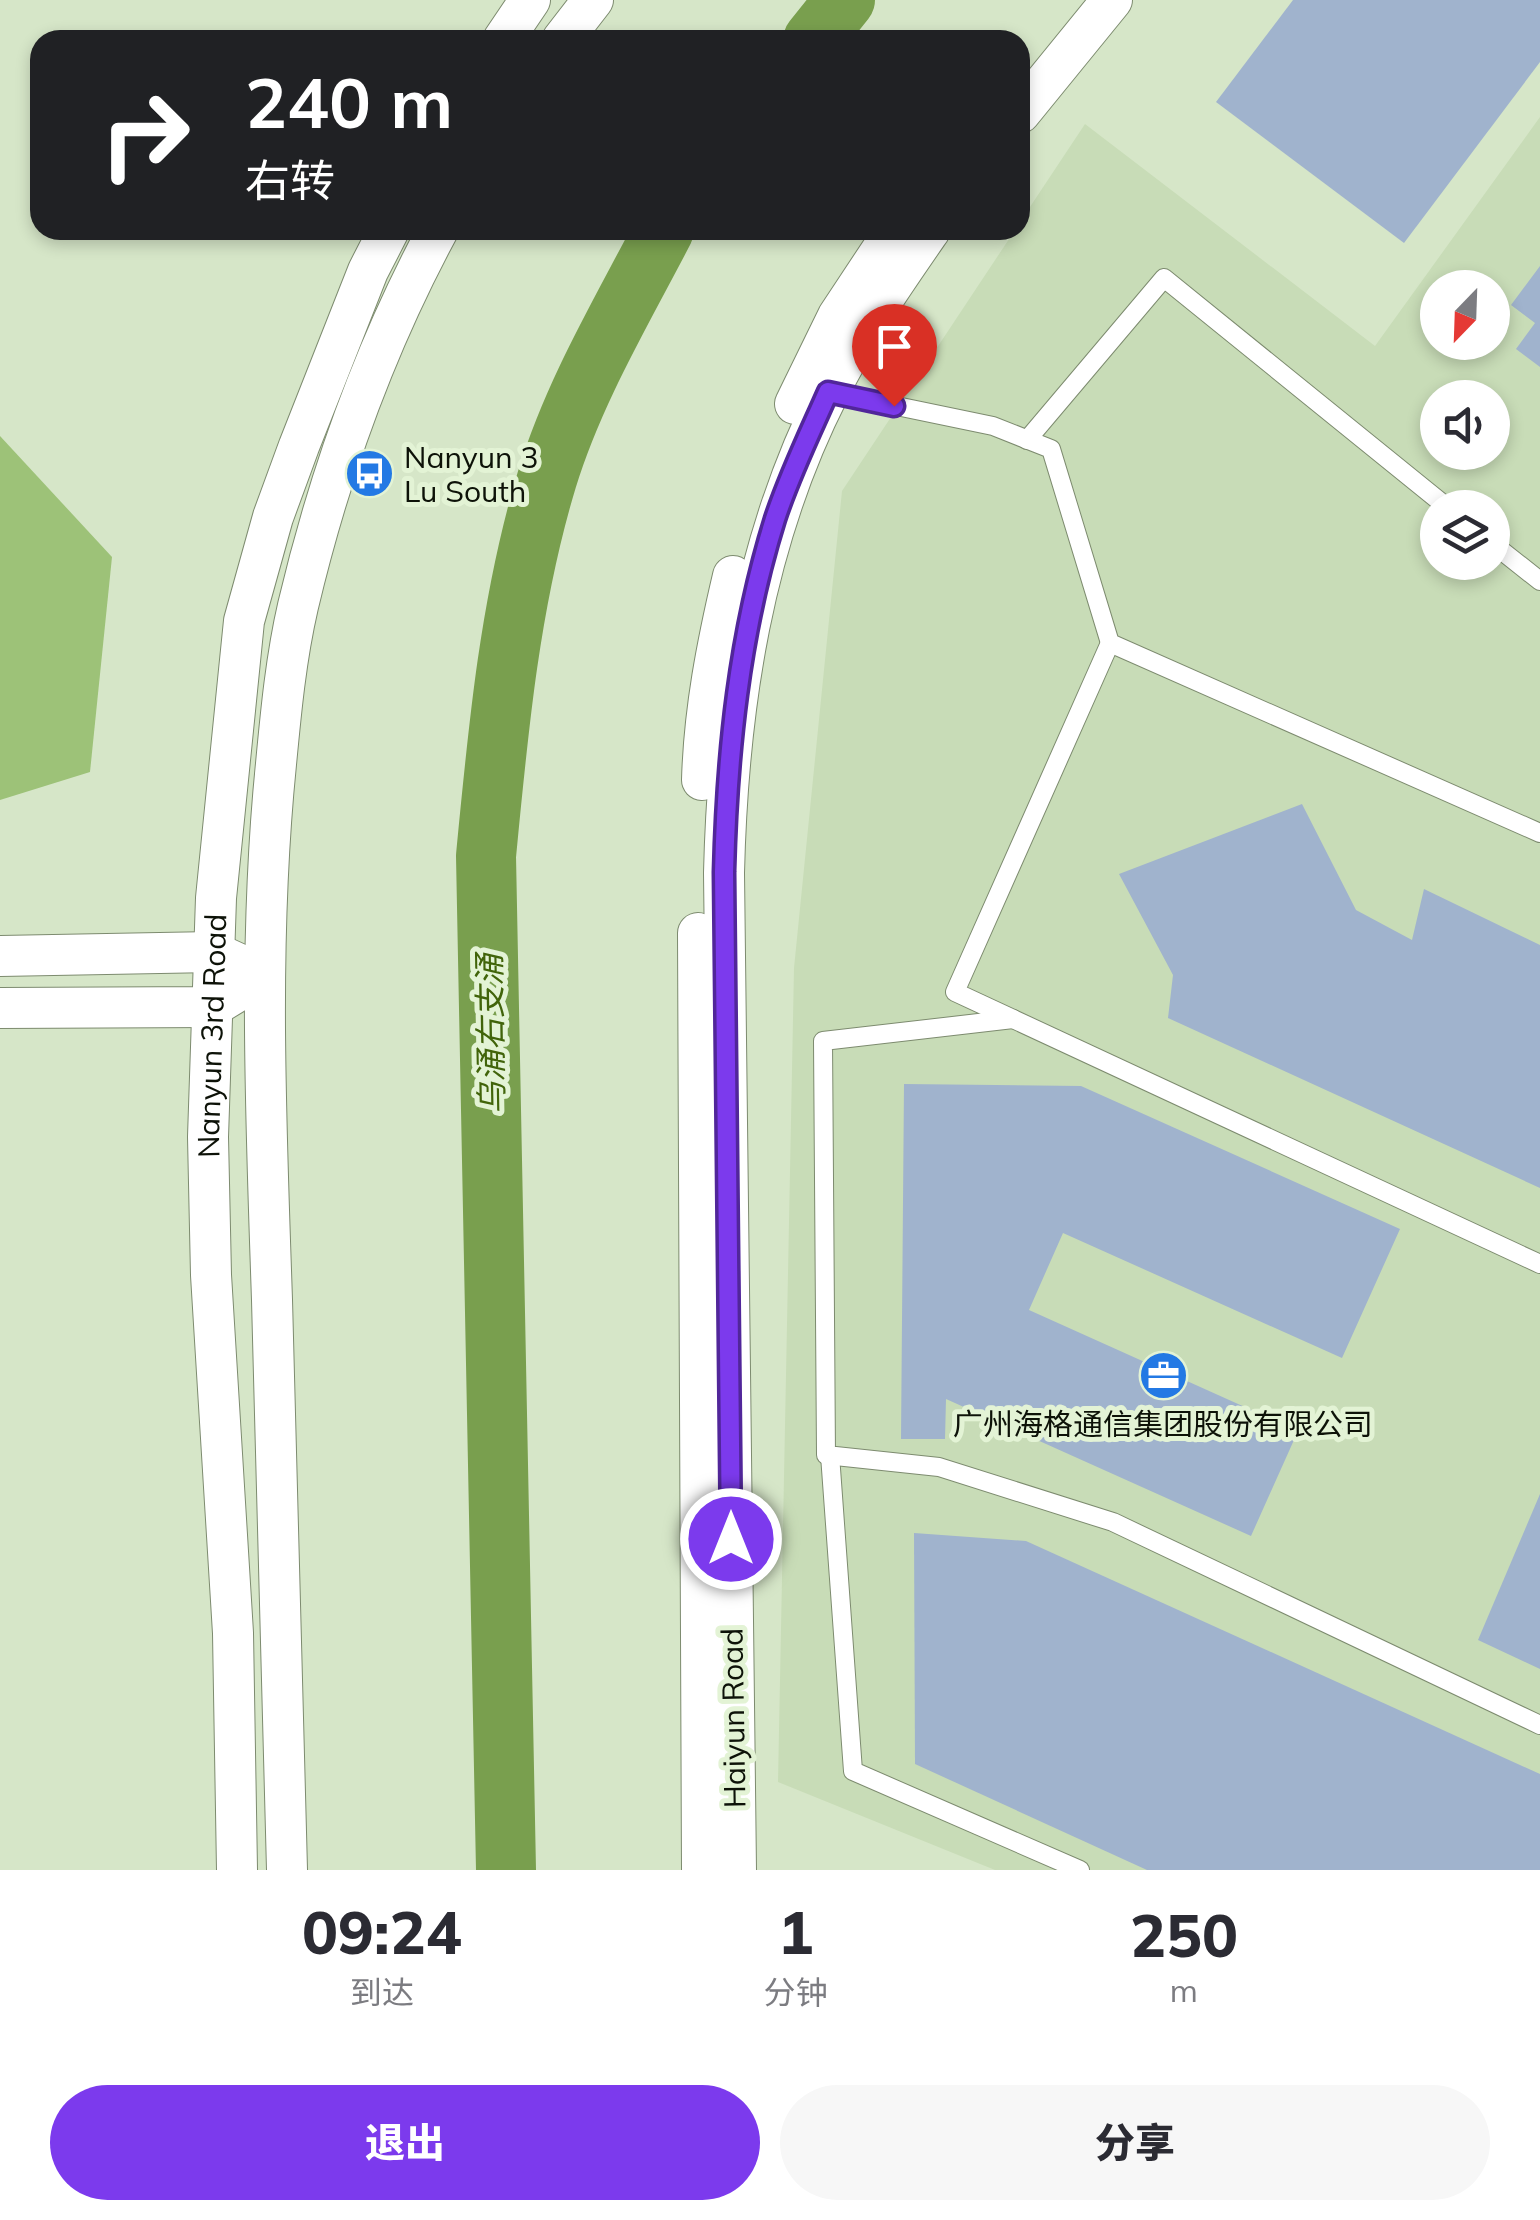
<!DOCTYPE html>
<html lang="zh">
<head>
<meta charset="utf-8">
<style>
  :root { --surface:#fff; --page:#f7f7f7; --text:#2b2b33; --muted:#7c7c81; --accent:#7c3aed }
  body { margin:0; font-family:Mulish,"Noto Sans SC",sans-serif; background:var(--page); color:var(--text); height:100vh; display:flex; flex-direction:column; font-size:38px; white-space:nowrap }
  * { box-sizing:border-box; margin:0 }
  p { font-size:32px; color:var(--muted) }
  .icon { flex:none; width:55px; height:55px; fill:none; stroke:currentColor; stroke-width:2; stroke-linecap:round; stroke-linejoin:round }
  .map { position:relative; height:1870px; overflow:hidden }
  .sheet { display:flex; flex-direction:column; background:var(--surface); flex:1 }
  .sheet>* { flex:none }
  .banner { position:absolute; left:30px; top:30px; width:1000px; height:210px; border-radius:30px; box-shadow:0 5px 15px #0003; background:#202124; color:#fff; overflow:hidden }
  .needle { width:65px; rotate:203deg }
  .controls { position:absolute; left:1420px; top:270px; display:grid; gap:20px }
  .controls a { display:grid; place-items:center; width:90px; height:90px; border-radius:50%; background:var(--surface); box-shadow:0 5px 15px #0003; font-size:50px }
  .pin { position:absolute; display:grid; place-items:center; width:85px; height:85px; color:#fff; margin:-102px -42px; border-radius:50% 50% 50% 0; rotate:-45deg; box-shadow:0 0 10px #0007 }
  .pin .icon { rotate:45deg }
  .me { position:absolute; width:110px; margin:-55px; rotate:0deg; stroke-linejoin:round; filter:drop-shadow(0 0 8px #0008) }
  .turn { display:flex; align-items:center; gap:35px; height:210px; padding:0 50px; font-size:45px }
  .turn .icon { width:130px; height:130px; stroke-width:2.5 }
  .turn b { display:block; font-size:70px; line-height:85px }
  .eta { display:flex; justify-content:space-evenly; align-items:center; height:170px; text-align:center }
  .eta b { font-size:60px; font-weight:800; line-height:70px }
  .action { display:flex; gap:20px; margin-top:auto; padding:20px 50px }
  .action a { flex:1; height:115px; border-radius:60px; background:var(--accent); color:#fff; font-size:40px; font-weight:800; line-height:115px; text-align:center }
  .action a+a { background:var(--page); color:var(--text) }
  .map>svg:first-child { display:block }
  .built { fill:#c8dcb7; fill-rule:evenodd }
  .green { fill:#9dc278 }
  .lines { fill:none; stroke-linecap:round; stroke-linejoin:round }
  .river { stroke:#799f4e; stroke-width:60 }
  .building { fill:#a0b3cd }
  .service-casing { stroke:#7d8b6f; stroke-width:20 }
  .tertiary-casing { stroke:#7d8b6f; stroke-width:42 }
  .service { stroke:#fff; stroke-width:18 }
  .tertiary { stroke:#fff; stroke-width:40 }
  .route-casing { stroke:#51269a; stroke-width:25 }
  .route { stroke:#7c3aed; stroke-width:18 }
  .labels { text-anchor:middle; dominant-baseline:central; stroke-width:10; stroke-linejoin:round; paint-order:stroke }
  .poi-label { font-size:30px; fill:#0d1208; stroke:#e3f3d5; text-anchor:start }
  .street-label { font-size:30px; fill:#0d1208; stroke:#e3f3d5 }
  .water-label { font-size:32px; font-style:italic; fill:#41640a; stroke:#e3f3d5 }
</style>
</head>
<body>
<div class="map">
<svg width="1540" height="1870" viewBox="0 0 1540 1870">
  <rect width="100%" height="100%" fill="#d6e6c8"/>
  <path class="built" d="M1540 117V1870H995L778 1782 794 968 842 491 1015 230H1020V222L1085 124 1375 346ZM1438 288H1492V342H1438ZM1438 398H1492V452H1438ZM1438 508H1492V562H1438Z"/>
  <path class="green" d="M0 436 112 557 90 772 0 800Z"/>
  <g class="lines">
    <g class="river">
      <path d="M813 40 845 0"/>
      <path d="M506 1870 486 856C498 730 510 601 547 479 574 391 622 311 664 230"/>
    </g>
  </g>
  <g class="building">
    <path d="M1293 0H1540V62L1404 243 1216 102Z"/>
    <path d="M1540 266V367L1516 349 1535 323 1511 305Z"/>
    <path d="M1302 804 1356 910 1412 940 1424 889 1540 945V1188L1168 1018 1173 975 1119 874Z"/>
    <path d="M904 1084 1081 1086 1400 1229 1342 1358 1063 1233 1029 1310 1298 1431 1251 1536 946 1399 945 1439H901Z"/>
    <path d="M1540 1494V1669L1478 1640Z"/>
    <path d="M914 1533 1026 1541 1540 1774V1870H1147L915 1764Z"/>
  </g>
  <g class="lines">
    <defs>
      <g id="service">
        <path d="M829 392 993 426 1051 449 1110 643 1540 833"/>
        <path d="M1027 440 1164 278 1448 508"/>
        <path d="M1492 543 1540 581"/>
        <path d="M1110 643 955 992 1540 1264"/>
        <path d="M1013 1019 823 1041 826 1455 939 1467 1113 1522 1540 1725"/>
        <path d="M830 1455 853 1771 1080 1870"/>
      </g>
      <g id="tertiary">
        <path d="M503 40 530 0"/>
        <path d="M562 40 593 0"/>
        <path d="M1020 113 1112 0"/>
        <path d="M795 404 838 316 895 230"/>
        <path d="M702 780C704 710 717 644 733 576"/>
        <path d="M698 933 702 1870"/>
        <path d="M0 956 213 952 237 963"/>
        <path d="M0 1008 212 1007 235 993"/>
        <path id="s1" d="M237 1870 233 1633 211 1275 208 1137 216 898 244 621 273 517 299 446 368 271 389 230"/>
        <path d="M287 1870C283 1680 278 1490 272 1300 266 1121 258 942 276 764 281 711 286 658 298 606 329 475 374 349 438 230"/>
        <path d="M736 1870 724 873C728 707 753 541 829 392 857 335 894 282 930 230"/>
      </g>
    </defs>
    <use href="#service" class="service-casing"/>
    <use href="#tertiary" class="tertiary-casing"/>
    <use href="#service" class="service"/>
    <use href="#tertiary" class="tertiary"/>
  </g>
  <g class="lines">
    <defs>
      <path id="route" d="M731 1539 724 872C727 753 739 634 775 519 789 476 810 433 828 392L894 406"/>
    </defs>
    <use href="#route" class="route-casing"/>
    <use href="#route" class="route"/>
  </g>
  <defs>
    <symbol id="bus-disc" viewBox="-11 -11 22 22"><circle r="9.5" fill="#2379e4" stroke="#e3f3d5"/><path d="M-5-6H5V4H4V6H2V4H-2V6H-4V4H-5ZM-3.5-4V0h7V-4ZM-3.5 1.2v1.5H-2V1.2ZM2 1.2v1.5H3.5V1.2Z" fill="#fff"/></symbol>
    <symbol id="office-disc" viewBox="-11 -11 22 22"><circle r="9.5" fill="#2379e4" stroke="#e3f3d5"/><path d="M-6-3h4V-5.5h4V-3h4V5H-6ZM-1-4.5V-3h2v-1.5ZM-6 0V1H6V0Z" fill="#fff"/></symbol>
  </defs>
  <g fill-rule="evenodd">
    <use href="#bus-disc" x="342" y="446" width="55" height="55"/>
    <use href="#office-disc" x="1136" y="1348" width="55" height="55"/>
  </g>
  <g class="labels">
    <g class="poi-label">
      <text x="404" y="457">Nanyun 3<tspan x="404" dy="34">Lu South</tspan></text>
      <text x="1163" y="1424" text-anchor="middle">广州海格通信集团股份有限公司</text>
    </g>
    <g class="street-label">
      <text stroke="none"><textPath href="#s1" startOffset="835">Nanyun 3rd Road</textPath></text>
      <text transform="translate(733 1718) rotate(-91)">Haiyun Road</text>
    </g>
    <g class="water-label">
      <text transform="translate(490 1034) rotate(-91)">乌涌右支涌</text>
    </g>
  </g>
</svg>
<div class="controls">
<a><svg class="needle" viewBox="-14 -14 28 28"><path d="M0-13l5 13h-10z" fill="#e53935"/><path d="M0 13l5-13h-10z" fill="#7c7c81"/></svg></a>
<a><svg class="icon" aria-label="sound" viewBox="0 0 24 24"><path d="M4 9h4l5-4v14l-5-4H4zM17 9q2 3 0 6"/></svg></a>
<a><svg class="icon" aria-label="layers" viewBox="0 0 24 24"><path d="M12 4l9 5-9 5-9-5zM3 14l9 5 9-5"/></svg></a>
</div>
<div class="pin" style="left:894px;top:406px;background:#d93025"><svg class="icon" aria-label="arrive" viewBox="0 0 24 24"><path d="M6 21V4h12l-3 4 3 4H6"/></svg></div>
<svg class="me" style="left:731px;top:1539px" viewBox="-20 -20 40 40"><circle r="17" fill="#7c3aed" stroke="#fff" stroke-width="3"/><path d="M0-11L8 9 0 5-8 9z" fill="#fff"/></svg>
<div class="banner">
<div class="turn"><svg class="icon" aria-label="right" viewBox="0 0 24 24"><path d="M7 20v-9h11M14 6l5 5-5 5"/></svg><div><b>240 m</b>右转</div></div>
</div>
</div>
<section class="sheet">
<div class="eta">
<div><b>09:24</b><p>到达</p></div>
<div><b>1</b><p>分钟</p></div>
<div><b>250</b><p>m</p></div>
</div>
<div class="action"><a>退出</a><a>分享</a></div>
</section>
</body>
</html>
